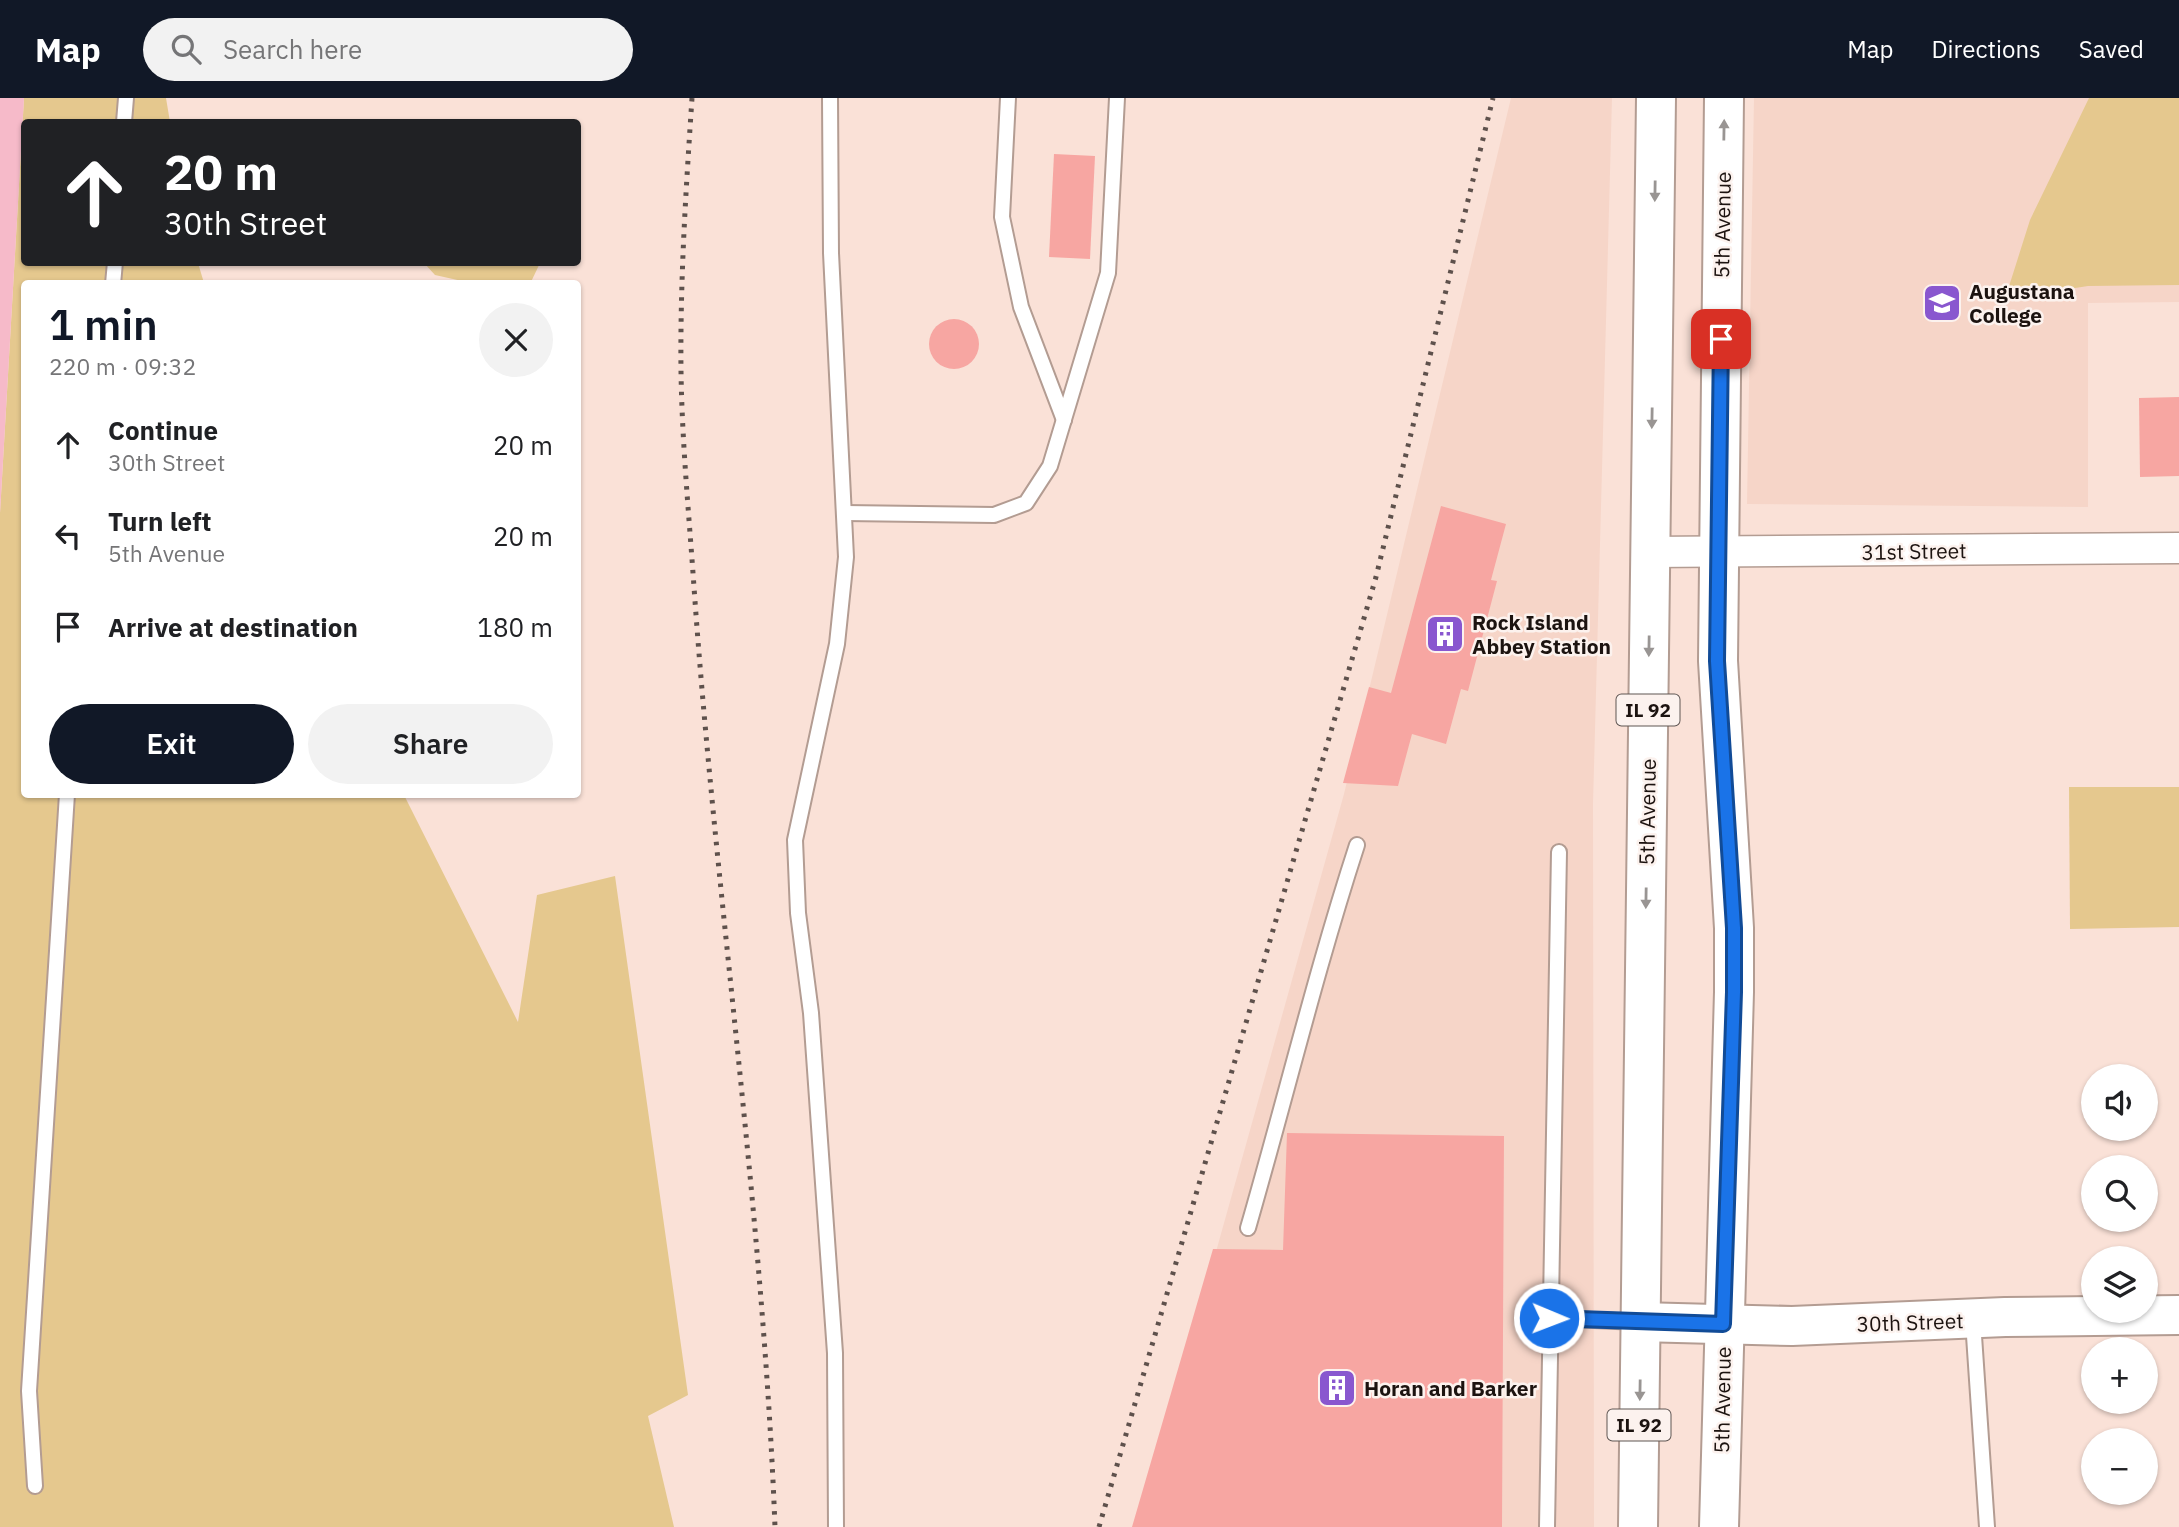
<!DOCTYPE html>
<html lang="en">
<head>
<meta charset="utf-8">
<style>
  :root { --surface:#fff; --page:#f2f2f2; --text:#202124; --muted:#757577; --accent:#111827 }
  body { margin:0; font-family:"IBM Plex Sans",sans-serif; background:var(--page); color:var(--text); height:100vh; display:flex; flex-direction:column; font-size:26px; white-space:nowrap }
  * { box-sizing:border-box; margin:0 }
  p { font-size:23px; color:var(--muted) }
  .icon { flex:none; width:38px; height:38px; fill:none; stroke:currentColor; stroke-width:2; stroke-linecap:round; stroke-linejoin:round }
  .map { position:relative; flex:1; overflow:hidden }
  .drawer { position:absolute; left:21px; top:182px; width:560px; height:518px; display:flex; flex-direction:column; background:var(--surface); border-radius:7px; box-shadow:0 2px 5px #0004 }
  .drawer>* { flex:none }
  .banner { position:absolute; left:21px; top:21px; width:560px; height:147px; border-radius:7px; box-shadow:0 2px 5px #0004; background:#202124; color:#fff; overflow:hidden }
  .controls { position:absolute; left:2081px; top:966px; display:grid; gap:14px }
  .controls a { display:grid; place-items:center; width:77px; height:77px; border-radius:50%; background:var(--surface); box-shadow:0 2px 5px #0004; font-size:35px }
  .pin { position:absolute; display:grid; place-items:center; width:60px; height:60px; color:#fff; margin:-30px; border-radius:14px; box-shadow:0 4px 10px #0006 }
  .me { position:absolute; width:77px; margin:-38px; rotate:91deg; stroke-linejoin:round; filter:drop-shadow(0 0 5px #0008) }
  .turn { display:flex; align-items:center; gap:24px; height:147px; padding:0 28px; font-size:32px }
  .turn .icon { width:91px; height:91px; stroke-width:2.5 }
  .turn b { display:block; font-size:49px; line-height:60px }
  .round { display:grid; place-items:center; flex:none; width:74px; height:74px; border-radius:37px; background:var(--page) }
  .overview { display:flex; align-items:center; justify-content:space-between; height:119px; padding:0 28px }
  h1 { font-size:42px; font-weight:600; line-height:52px; color:var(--accent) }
  .button { display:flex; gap:14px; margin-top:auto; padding:14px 28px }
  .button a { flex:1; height:80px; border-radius:42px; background:var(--accent); color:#fff; font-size:28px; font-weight:600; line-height:80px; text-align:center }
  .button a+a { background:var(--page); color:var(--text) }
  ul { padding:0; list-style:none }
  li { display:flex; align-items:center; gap:21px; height:91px; padding:0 28px }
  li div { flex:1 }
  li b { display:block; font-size:26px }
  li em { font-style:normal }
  header { display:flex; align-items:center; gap:42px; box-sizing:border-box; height:98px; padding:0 35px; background:var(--accent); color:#fff }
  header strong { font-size:33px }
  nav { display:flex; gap:38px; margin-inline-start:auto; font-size:24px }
  .search { width:490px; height:63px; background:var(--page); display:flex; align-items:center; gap:18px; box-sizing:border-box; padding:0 24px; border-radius:38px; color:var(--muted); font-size:26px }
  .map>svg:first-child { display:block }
  .built { fill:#f6d5c8 }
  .green { fill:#e5c88e }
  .water { fill:#f6bac9 }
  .building { fill:#f7a6a2 }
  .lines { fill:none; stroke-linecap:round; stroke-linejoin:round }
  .lane-casing { stroke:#b39c92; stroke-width:18 }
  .street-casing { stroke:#b39c92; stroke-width:33 }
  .secondary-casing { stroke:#b39c92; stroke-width:42 }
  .primary-casing { stroke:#b39c92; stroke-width:42 }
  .lane { stroke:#fff; stroke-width:14 }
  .street { stroke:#fff; stroke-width:30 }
  .secondary { stroke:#fff; stroke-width:38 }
  .primary { stroke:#fff; stroke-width:38 }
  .rail { stroke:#5e514c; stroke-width:5; stroke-dasharray:3.5 7; stroke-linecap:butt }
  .oneway { fill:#999593 }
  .route-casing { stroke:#114b97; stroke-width:18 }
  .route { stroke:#1a73e8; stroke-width:12 }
  .labels { text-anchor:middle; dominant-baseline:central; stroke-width:5; stroke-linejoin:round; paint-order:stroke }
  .shield { fill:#fcf2ee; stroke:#5f5653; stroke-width:2 }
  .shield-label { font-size:19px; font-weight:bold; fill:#1c1310 }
  .street-label { font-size:21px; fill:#1c1310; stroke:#fcf2ee }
  .poi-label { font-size:21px; font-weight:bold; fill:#1c1310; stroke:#fcf2ee; text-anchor:start }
</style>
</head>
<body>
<header>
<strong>Map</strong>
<div class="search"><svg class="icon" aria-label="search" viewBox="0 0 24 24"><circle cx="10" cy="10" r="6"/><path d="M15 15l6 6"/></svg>Search here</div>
<nav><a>Map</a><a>Directions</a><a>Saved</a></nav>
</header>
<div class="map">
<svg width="2179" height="1429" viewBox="0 0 2179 1429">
  <rect width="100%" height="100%" fill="#fae1d7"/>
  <g class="built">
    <path d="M1511 0H1612L1593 706 1594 1429H1139L1344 696Z"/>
    <path d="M1754 0H2179V204L2088 205V409L1747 406Z"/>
  </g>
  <g class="green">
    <path d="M24 0H166L170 24H24V164L198 165 204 185 24 186V696L404 697 518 924 537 797 615 778 688 1297 648 1318 674 1429H0V415Z"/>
    <path d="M2089 0H2179V187L2088 188 2005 201 2030 122Z"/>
    <path d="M424 165H540L530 186 471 185 435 177Z"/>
    <path d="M2069 689H2179V829L2070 831Z"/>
  </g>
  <path class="water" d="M0 0H24L0 415Z"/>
  <g class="building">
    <path d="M1054 56 1095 58 1090 161 1049 159Z"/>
    <circle cx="954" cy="246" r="25"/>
    <path d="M2179 299V378L2140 379 2139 300Z"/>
    <path d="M1441 408 1506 426 1491 482 1497 483 1468 593 1461 591 1446 646 1412 636 1398 688 1343 685 1369 589 1391 595Z"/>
    <path d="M1287 1035 1504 1038 1502 1429H1132L1213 1151 1283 1152Z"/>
  </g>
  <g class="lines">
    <defs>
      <g id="lane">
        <path d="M830 0 831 155 846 459 837 546 795 742 798 815 811 915 835 1255 836 1429"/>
        <path d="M1008 0 1002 119 1021 209 1064 322"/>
        <path d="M124 24 126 0"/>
        <path d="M113 186 115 164"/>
        <path d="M845 415 994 417 1026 405 1050 368 1108 175 1117 0"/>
        <path d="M1248 1130C1285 1002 1316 873 1357 747"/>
        <path d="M1549 1220 1638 1224"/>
        <path d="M1973 1223 1987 1429"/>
        <path d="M35 1388 29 1293 67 696"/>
        <path d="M1547 1429 1559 754"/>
      </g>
      <path id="street" d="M1650 454 2179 450"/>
      <path id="secondary" d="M1640 1224 1792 1228 2005 1219 2179 1217"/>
      <g id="primary">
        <path d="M1638 1429 1656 0"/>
        <path d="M1719 1429 1734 894V830L1718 563 1724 0"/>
      </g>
    </defs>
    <use href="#lane" class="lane-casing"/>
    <use href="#street" class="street-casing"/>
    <use href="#secondary" class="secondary-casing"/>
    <use href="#primary" class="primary-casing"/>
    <use href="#lane" class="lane"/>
    <use href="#street" class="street"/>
    <use href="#secondary" class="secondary"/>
    <use href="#primary" class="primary"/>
    <g class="rail">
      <path d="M692 0C686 91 680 182 681 273 682 345 689 417 694 489 716 803 763 1115 775 1429"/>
      <path d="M1099 1429 1376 479 1493 0"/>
    </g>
  </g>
  <defs><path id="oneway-solid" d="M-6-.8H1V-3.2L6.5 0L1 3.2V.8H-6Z" transform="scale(1.75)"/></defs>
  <g class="oneway">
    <use href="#oneway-solid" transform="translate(1724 32) rotate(-89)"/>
    <use href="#oneway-solid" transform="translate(1655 93) rotate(91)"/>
    <use href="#oneway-solid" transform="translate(1652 320) rotate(91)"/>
    <use href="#oneway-solid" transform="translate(1649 548) rotate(91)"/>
    <use href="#oneway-solid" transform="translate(1646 800) rotate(91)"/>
    <use href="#oneway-solid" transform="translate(1640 1292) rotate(91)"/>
  </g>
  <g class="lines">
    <defs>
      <path id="route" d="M1549 1220 1723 1226 1734 894V830L1717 563 1721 241"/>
    </defs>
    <use href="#route" class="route-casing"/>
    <use href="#route" class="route"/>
  </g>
  <defs>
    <symbol id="university-square" viewBox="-11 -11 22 22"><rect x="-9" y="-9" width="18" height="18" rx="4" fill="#8957cf" stroke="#fcf2ee"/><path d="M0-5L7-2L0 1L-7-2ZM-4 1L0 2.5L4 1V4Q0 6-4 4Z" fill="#fff"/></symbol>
    <symbol id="building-square" viewBox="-11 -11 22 22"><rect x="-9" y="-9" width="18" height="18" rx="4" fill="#8957cf" stroke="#fcf2ee"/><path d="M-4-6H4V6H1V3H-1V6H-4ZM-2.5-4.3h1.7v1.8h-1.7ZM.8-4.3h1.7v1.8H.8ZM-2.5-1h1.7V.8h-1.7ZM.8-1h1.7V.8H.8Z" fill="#fff"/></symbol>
  </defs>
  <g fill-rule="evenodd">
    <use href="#university-square" x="1920" y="183" width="44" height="44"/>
    <use href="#building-square" x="1423" y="514" width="44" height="44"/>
    <use href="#building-square" x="1315" y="1268" width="44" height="44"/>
  </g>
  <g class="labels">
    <g class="shield">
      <rect x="1616.5" y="596.5" width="63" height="31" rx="5"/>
      <rect x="1607.5" y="1311.5" width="63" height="31" rx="5"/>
    </g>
    <g class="shield-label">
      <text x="1648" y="612">IL 92</text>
      <text x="1639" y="1327">IL 92</text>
    </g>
    <g class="street-label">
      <text transform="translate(1722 127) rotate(-89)">5th Avenue</text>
      <text transform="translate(1914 453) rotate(-1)">31st Street</text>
      <text transform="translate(1647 714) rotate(-89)">5th Avenue</text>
      <text transform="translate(1910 1224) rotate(-2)">30th Street</text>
      <text transform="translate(1722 1302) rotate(-89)">5th Avenue</text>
    </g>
    <g class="poi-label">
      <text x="1969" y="193">Augustana<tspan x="1969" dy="24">College</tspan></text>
      <text x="1472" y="524">Rock Island<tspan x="1472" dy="24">Abbey Station</tspan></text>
      <text x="1364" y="1290">Horan and Barker</text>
    </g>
  </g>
</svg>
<div class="controls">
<a><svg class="icon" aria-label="sound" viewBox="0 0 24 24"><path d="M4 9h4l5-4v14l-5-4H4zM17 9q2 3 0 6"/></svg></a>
<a><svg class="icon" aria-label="search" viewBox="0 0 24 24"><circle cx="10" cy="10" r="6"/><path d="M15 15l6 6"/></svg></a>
<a><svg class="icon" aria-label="layers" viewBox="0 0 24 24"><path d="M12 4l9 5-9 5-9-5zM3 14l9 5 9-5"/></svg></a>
<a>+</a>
<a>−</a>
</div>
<div class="pin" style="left:1721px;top:241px;background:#d93025"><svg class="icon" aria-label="arrive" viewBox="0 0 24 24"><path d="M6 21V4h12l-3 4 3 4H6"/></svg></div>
<svg class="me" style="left:1549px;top:1220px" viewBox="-20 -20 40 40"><circle r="17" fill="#1a73e8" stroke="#fff" stroke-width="3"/><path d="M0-11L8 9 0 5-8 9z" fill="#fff"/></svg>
<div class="banner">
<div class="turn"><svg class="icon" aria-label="ahead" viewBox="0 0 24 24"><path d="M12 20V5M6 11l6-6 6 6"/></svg><div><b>20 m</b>30th Street</div></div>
</div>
<section class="drawer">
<div class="overview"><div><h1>1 min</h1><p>220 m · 09:32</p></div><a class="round"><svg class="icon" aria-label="close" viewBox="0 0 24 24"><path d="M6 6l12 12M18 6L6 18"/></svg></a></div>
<ul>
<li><svg class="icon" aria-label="ahead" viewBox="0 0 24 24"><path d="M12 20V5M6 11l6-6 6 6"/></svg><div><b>Continue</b><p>30th Street</p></div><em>20 m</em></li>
<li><svg class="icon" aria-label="left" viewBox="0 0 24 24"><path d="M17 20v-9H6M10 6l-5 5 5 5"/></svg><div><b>Turn left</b><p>5th Avenue</p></div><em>20 m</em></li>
<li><svg class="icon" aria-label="arrive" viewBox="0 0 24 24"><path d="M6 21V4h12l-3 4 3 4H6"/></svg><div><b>Arrive at destination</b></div><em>180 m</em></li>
</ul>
<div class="button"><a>Exit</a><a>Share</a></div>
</section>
</div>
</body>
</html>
